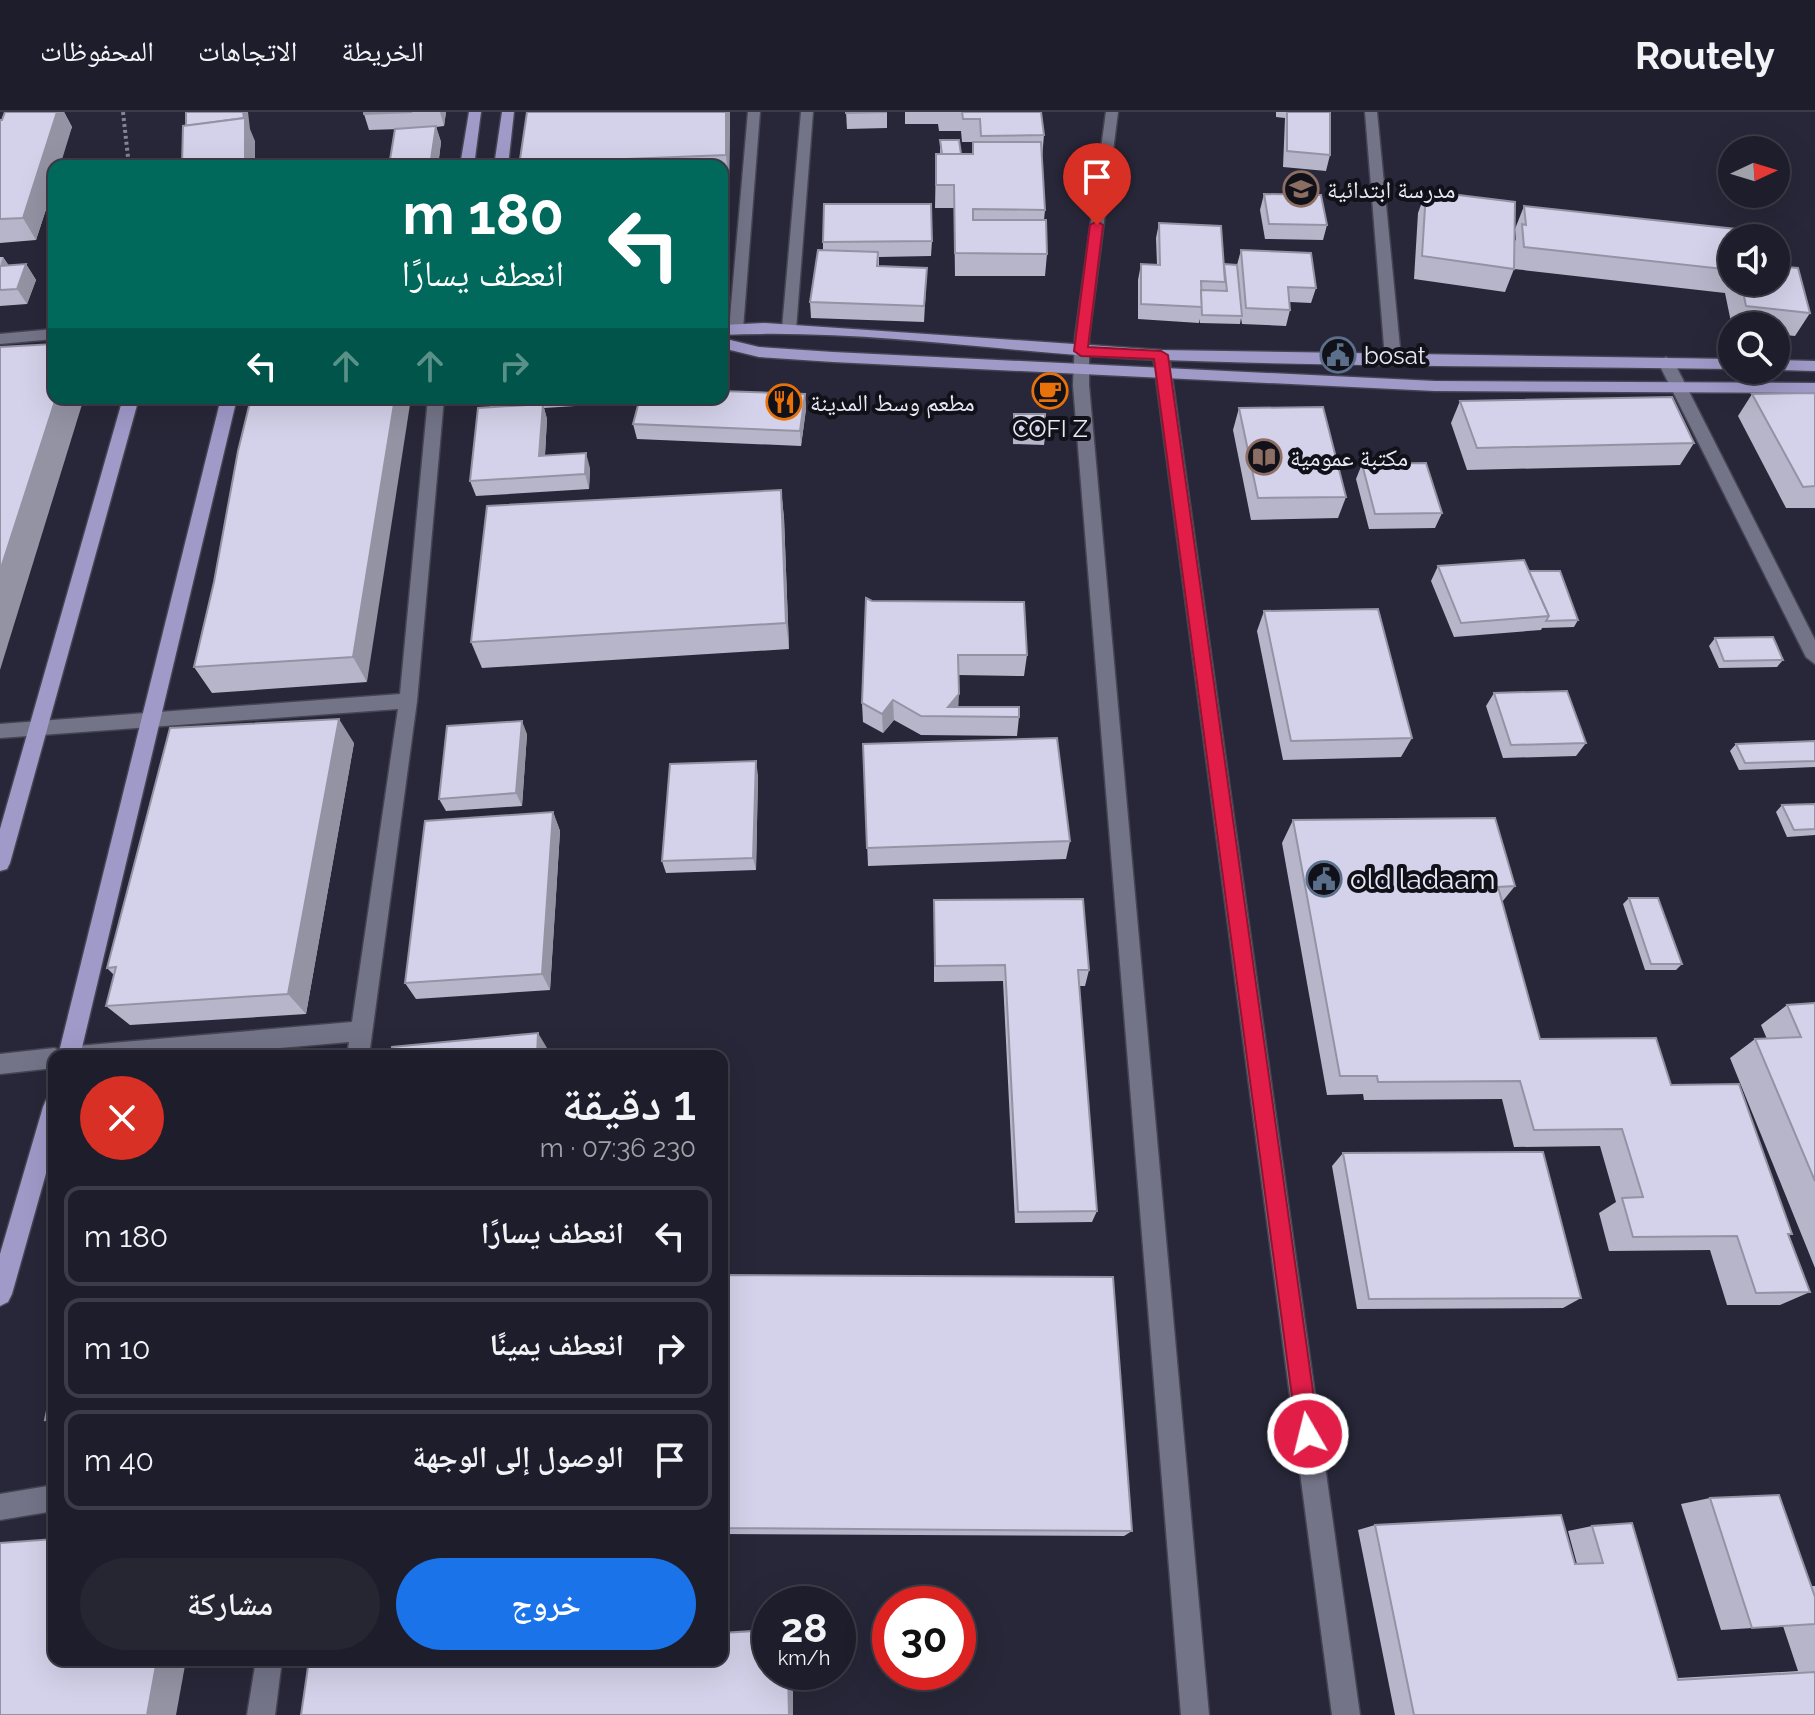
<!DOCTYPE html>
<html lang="ar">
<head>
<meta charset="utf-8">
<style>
  :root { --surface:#1e1d2b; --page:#262633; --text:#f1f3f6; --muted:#a1a2a9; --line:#3c3b47; --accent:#1a73e8 }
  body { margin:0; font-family:Raleway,"Noto Naskh Arabic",sans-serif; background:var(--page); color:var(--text); direction:rtl; height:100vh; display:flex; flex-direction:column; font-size:30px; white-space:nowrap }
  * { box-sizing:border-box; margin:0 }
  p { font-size:26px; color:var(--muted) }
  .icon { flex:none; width:44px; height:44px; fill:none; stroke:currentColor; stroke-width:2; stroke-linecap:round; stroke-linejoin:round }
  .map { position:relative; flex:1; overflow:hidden; direction:ltr }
  .panel { position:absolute; left:48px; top:938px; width:680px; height:616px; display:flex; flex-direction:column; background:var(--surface); border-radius:16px; box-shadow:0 8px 32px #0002,0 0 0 2px var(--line); direction:rtl }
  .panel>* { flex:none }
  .guide { position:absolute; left:48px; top:48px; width:680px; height:244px; border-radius:16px; box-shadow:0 8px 32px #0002,0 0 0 2px var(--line); direction:rtl; background:#00695c; color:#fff; overflow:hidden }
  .needle { width:52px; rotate:86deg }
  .controls { position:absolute; left:1718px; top:24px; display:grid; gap:16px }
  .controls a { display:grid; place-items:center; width:72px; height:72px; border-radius:50%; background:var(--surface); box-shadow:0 8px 32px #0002,0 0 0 2px var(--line); font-size:40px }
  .speed { position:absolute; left:752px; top:1474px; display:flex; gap:16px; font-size:40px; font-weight:700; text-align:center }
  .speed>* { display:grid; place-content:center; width:104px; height:104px; border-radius:50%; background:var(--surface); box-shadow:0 8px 32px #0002,0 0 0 2px var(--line); line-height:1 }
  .speed small { font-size:20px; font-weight:400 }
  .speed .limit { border:12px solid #d22; background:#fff; color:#111 }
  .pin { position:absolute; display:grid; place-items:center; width:68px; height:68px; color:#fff; margin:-82px -34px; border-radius:50% 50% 50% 0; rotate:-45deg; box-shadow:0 0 8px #0007 }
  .pin .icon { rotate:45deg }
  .me { position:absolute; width:88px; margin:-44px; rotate:352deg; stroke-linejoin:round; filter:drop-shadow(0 0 6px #0008) }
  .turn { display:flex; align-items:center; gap:28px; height:168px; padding:0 32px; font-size:36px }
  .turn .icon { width:104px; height:104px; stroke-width:2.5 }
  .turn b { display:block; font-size:56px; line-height:68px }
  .lanes { display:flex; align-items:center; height:76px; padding:0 32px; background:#0003; justify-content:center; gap:40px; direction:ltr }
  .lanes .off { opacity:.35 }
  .round { display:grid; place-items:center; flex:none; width:84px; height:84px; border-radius:42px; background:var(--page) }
  .overview { display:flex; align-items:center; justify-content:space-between; height:136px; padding:0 32px }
  h1 { font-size:48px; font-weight:600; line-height:60px }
  .action { display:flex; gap:16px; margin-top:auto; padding:16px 32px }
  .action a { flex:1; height:92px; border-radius:48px; background:var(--accent); color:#fff; font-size:32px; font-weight:600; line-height:92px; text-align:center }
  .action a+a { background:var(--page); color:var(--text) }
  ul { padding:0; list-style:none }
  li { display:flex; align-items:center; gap:24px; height:100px; margin:0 16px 12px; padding:0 16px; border:4px solid var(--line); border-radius:16px }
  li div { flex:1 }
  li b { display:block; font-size:30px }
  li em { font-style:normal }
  header { display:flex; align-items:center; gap:48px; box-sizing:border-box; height:112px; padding:0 40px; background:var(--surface); border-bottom:2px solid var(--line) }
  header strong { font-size:38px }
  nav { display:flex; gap:44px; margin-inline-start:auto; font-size:28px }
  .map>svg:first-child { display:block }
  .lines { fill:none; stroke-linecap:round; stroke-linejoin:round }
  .minor-casing { stroke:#454453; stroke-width:3 }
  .major-casing { stroke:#454453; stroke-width:3 }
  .path { stroke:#848493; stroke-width:4; stroke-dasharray:3 3; stroke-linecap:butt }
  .minor { fill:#747489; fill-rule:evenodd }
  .major { fill:#a09ac9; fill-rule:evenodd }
  .wall { fill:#b6b5c9 }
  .shaded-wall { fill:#9493a4 }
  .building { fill:#d4d2ea; stroke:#9493a4; stroke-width:2 }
  .route { fill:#e11d48; stroke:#92132f; stroke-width:2 }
  .labels { text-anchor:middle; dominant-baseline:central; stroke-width:8; stroke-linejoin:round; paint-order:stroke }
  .far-poi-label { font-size:24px; fill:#e9e9f5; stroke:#111119; text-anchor:start }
  .poi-label { font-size:28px; fill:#e9e9f5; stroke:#111119; text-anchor:start }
</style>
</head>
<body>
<header>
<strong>Routely</strong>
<nav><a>الخريطة</a><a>الاتجاهات</a><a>المحفوظات</a></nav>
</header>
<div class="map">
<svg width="1815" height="1603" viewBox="0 0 1815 1603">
  <rect width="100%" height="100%" fill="#282739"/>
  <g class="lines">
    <defs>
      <g id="minor">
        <path d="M748 0H760L743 217 736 222 729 217Z"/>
        <path d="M801 0H813L796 217 789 222 782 217Z"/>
        <path d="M1106 0H1118L1089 226V273L1209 1603H1181L1073 273 1075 226Z"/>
        <path d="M1365 0H1377L1401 246 1393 251 1385 246Z"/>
        <path d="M54 217V227L0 232V222Z"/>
        <path d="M1161 238 1169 243 1360 1603H1332L1153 243Z"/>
        <path d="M1666 245 1674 250 1815 528V552L1806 545 1658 250Z"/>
        <path d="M428 286H444L417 589 369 944H347L349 930 187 944H66L69 937 77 934 352 910 398 597 0 626V612L400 582Z"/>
        <path d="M54 936 62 939 64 944H54V956L0 962V942Z"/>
        <path d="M54 1373V1399L0 1408V1382Z"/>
        <path d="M256 1548H282L275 1603H247Z"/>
      </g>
      <g id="major">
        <path d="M469 0H481L474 54H460Z"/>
        <path d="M502 0H514L508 54H494Z"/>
        <path d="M765 211 1161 238 1732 247V257C1542 254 1352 255 1163 248 1016 243 869 216 722 223V213Z"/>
        <path d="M722 226 759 235 833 240 1435 269 1815 271V281L1435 279 833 250 759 245 722 236Z"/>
        <path d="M1776 248 1815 249V259L1776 258Z"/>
        <path d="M123 286H139L10 751 7 757 0 759V717Z"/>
        <path d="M221 286H237L80 944H58Z"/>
        <path d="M54 985V1033L12 1182 8 1190 0 1194V1142L43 995 46 988Z"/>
      </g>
    </defs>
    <use href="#minor" class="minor-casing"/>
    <use href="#major" class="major-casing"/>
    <path class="path" d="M123 0 129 54"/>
    <use href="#minor" class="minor"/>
    <use href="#major" class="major"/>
  </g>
  <g class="wall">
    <path d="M5 0H64L72 15 54 54V73L36 128 0 131V8H2Z"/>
    <path d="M364 0H446L444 14 436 15 441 30 438 54H389L400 17 369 18 364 2Z"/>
    <path d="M527 0H730L729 73H722V54H519Z"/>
    <path d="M846 0H887V16L847 17Z"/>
    <path d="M905 0H1041L1044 23 1042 46 1045 98 1044 108 1047 142 1045 164H955L954 96H935L936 42H940V28L961 42H973V30H962L961 19H939L938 12H905Z"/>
    <path d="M1276 0H1330V43L1326 59 1283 55 1285 6 1276 5Z"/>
    <path d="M1426 79 1515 129 1516 127 1515 117 1524 94 1732 126V170H1776L1810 201 1795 224 1776 222V214L1732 215 1725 181 1514 157 1505 180 1414 167 1418 101Z"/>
    <path d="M1264 82 1327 113 1323 128 1265 127 1260 98Z"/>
    <path d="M1159 111 1224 154 1237 153 1241 138 1316 176 1311 191 1290 190V198L1286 214 1242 212 1241 206 1240 212 1200 211V207L1199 211 1138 207V168L1141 152 1157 153 1156 126Z"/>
    <path d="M932 129 931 144 879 145V154L927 156 924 210 811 206 810 190 823 138V130Z"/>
    <path d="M0 145H3L9 154 26 152 36 168 27 192 0 194Z"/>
    <path d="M722 150H726L728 158 726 198H722Z"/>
    <path d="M1815 281V396H1786L1738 304 1752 282Z"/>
    <path d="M805 282 806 297 801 334 637 327 633 312Z"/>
    <path d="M251 286 367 570 212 581 194 555 214 470Z"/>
    <path d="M487 286H623L622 291 544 296 547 307 545 343 590 356 589 377 476 384 470 369 490 295Z"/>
    <path d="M1460 289 1694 331 1680 353 1467 358 1451 311Z"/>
    <path d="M1239 296 1346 385 1338 406 1251 408 1233 318Z"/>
    <path d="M1013 309 1045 325 1044 333 1013 332Z"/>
    <path d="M1362 352 1442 401 1435 416 1369 417 1356 367Z"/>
    <path d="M781 378 784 406 789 537 482 556 471 530Z"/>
    <path d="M1438 454 1529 459 1578 508 1574 515 1542 516 1541 518 1454 525 1431 469Z"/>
    <path d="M872 489 1027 543 1024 564 958 563V595L1019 605 1017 624 921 623 894 608 883 621 863 610 862 591Z"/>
    <path d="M1264 499 1412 626 1401 645 1283 648 1257 519Z"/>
    <path d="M1715 526 1783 548 1777 555 1719 556 1709 534Z"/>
    <path d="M1494 581 1586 631 1576 644 1503 646 1486 594Z"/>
    <path d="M527 622 522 694 446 699 439 687Z"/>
    <path d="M1815 629V655L1739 658 1730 639 1736 632Z"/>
    <path d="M354 631 306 902 130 913 106 894 114 863 107 856Z"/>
    <path d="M863 632 1070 729 1066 747 868 754Z"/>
    <path d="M758 663 756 758 666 761 662 749Z"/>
    <path d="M1815 692V723L1787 725 1776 700 1782 693Z"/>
    <path d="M553 700 560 719 550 878 416 887 405 871Z"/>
    <path d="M1293 708 1515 774 1502 790 1540 927 1671 973 1792 1122 1789 1123 1810 1180 1780 1193H1727L1710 1138 1609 1139 1599 1101 1616 1090 1600 1034 1514 1035 1502 987 1364 988 1363 982 1327 983 1282 731Z"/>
    <path d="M1629 786 1682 852 1676 858H1645L1623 792Z"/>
    <path d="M934 788 1089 858 1085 874H1079L1097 1099 1092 1110 1015 1111 1003 869 934 870Z"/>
    <path d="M1815 891V1156L1730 946 1755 927H1767L1761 913 1787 893Z"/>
    <path d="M1343 1041 1581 1186 1563 1196 1357 1197 1332 1054Z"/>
    <path d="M722 1163 1132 1419 1124 1424 722 1422Z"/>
    <path d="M1710 1386 1811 1474H1815V1603H1395L1358 1418 1375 1413 1577 1452 1568 1419 1592 1414 1678 1566 1798 1559 1783 1514 1721 1518 1681 1392Z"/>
  </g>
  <g class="shaded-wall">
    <path d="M57 0H64L72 15 60 54H54V73L36 128 23 106Z"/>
    <path d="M243 0H248L250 17 255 29V54H245Z"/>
    <path d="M440 0H446L444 14Z"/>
    <path d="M726 0H730L729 73 726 43Z"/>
    <path d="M436 14 441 30 438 54H430Z"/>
    <path d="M3 145 13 160 0 155Z"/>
    <path d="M726 150 728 158 726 198 725 190Z"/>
    <path d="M26 152 36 168 27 192 17 177Z"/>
    <path d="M805 282 806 297 801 334 800 319Z"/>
    <path d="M56 286H84L0 558V459Z"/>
    <path d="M395 286H411L367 570 353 545Z"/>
    <path d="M543 292 547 307 544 359 539 344Z"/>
    <path d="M586 341 590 356 589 377 585 362Z"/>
    <path d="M781 378 784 406 789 537 786 511Z"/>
    <path d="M959 582 958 602 948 595Z"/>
    <path d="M893 588 894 608 883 621 882 602Z"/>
    <path d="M339 607 354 631 306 902 288 882Z"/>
    <path d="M522 609 527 622 522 694 516 681Z"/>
    <path d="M756 649 758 663 756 758 753 746Z"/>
    <path d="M553 700 560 719 550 878 542 862Z"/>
    <path d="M538 921 547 936 546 944H537Z"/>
    <path d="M157 1548H186L176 1603H147Z"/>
    <path d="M788 1560H793V1603H789Z"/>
  </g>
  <g class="building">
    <path d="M5 0H57L23 106 0 107V8H2Z"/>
    <path d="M186 0H243L244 6 186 14Z"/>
    <path d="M364 0H412L364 2Z"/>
    <path d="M527 0H726V43L627 47V54H519Z"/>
    <path d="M846 0H887L846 1Z"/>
    <path d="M962 0H1041L1044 23 981 24 980 7H963Z"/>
    <path d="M1287 0H1330V43L1287 39Z"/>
    <path d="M245 6V54H182L183 14Z"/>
    <path d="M436 14 430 54H389L395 17Z"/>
    <path d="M940 28H959L961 42H942Z"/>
    <path d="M973 30H1041L1045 98 973 97V108H1046L1047 142 955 141 954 73H936V42H973Z"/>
    <path d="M1426 79 1515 90 1514 157 1422 144Z"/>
    <path d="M1264 82 1321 83 1327 113 1269 112Z"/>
    <path d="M824 92H931L932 129 823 130Z"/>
    <path d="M1524 94 1736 117 1737 126H1732V158L1524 135 1522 112 1526 113Z"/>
    <path d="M1159 111 1221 114 1225 170 1201 169 1202 195 1141 192V152L1160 153Z"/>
    <path d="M818 138 878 140 877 154 927 156 924 194 810 190Z"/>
    <path d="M1241 138 1311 141 1316 176 1288 175 1290 198 1246 196Z"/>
    <path d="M722 150H726L725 190H722Z"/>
    <path d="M26 152 17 177 0 178V154Z"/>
    <path d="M1224 152 1237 153 1242 204 1202 203 1201 178 1227 179Z"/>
    <path d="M1776 154 1798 156 1810 201 1746 194 1741 170H1776Z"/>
    <path d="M54 232V286H56L0 459V235Z"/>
    <path d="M722 279 805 282 800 319 633 312 640 286H722Z"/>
    <path d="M1815 281V374L1803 375 1752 282Z"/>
    <path d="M1672 285 1694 331 1477 336 1460 289Z"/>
    <path d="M251 286H395L353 545 194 555 214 470 238 339Z"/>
    <path d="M543 292 539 344 586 341 585 362 470 369 478 296Z"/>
    <path d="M1323 295 1346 385 1258 386 1239 296Z"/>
    <rect x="1014" y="302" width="31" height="23"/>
    <path d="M1426 351 1442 401 1375 402 1362 352Z"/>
    <path d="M781 378 786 511 471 530 487 394Z"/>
    <path d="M1524 448 1549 504 1461 511 1438 454Z"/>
    <path d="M1529 459H1560L1578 508 1546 509 1549 504Z"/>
    <path d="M866 486 872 489 1024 490 1027 543H958L959 582 948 595H1019V605L921 604 893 588 882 602 862 591Z"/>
    <path d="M1378 497 1412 626 1291 629 1264 499Z"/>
    <path d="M1773 525 1783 548 1724 549 1715 526Z"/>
    <path d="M1567 579 1586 631 1511 633 1494 581Z"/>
    <path d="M339 607 288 882 106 894 116 855 107 856 170 616Z"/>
    <path d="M522 609 516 681 439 687 447 614Z"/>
    <path d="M1057 626 1070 729 867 736 863 632Z"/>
    <path d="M1815 629V649L1745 651 1736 632Z"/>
    <path d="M756 649 753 746 662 749 670 652Z"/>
    <path d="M1815 692V717L1794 718 1782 693Z"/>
    <path d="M553 700 542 862 405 871 425 709Z"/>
    <path d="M1495 706 1515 774 1498 775 1540 927 1656 926 1671 973 1739 972 1792 1122H1788L1810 1180 1756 1181 1737 1124 1633 1125 1622 1086 1643 1085 1622 1017 1534 1018 1520 969 1378 970 1377 964H1340L1293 708Z"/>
    <path d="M1629 786H1658L1682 852H1651Z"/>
    <path d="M1083 787 1089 858H1078L1097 1099 1018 1100 1005 853 935 854 934 788Z"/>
    <path d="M1815 891V1069L1755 927 1801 925 1787 893Z"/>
    <path d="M538 921 537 944H391L392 935Z"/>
    <path d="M1543 1040 1581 1186 1369 1187 1343 1041Z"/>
    <path d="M722 1163 1113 1165 1132 1419 722 1416Z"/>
    <path d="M54 1265V1307L45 1308Z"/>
    <path d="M1779 1383 1815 1485V1512L1752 1516 1710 1386Z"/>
    <path d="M1561 1403 1575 1452 1603 1451 1592 1414 1632 1411 1678 1568 1815 1560V1603H1414L1375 1413Z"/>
    <path d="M54 1427V1548H157L147 1603H0V1431Z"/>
    <path d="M770 1518V1560H788L789 1603H301L309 1548H722V1521Z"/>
  </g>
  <path class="route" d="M1097 109 1103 113 1088 235 1161 239 1168 243 1319 1322 1316 1330 1308 1334 1300 1330 1297 1322 1154 247 1081 244 1074 239 1090 113Z"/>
  <defs>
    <symbol id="school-ring" viewBox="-11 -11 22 22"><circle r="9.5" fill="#111119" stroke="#8d6e63" stroke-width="1.5"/><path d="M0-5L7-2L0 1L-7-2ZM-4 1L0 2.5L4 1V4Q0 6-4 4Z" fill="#8d6e63"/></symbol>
    <symbol id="civic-ring" viewBox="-11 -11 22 22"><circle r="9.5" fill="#111119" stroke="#5c6f8a" stroke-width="1.5"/><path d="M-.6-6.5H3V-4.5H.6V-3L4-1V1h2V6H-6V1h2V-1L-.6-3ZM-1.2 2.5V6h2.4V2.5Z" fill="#5c6f8a"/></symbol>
    <symbol id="cafe-ring" viewBox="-11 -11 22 22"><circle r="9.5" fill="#111119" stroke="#e8710a" stroke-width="1.5"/><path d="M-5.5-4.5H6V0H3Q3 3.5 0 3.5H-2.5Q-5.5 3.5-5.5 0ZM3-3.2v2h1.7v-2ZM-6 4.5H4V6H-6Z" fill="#e8710a"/></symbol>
    <symbol id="restaurant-ring" viewBox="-11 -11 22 22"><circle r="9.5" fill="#111119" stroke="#e8710a" stroke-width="1.5"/><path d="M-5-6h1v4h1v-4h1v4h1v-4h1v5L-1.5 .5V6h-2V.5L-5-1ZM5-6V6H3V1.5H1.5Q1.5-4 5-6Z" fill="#e8710a"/></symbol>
    <symbol id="library-ring" viewBox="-11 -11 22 22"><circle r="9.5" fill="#111119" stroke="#8d6e63" stroke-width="1.5"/><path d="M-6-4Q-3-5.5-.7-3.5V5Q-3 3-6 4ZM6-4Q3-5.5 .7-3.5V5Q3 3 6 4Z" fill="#8d6e63"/></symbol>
  </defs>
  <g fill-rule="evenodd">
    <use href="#school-ring" x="1281" y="57" width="40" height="40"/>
    <use href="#civic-ring" x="1318" y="223" width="40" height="40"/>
    <use href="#cafe-ring" x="1030" y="259" width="40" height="40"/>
    <use href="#restaurant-ring" x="764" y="270" width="40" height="40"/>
    <use href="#library-ring" x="1244" y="325" width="40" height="40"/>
    <use href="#civic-ring" x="1304" y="747" width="40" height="40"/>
  </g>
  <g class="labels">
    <g class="far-poi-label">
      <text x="1327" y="77">مدرسة ابتدائية</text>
      <text x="1364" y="243">bosat</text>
      <text x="810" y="290">مطعم وسط المدينة</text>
      <text x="1050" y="316" text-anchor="middle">COFI Z</text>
      <text x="1290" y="345">مكتبة عمومية</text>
    </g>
    <g class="poi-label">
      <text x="1350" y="767">old ladaam</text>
    </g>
  </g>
</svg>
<div class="controls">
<a><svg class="needle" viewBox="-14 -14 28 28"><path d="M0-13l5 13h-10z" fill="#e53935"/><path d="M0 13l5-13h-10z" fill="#a1a2a9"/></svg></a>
<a><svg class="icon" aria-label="sound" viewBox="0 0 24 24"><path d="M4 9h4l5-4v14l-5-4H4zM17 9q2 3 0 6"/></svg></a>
<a><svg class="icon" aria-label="search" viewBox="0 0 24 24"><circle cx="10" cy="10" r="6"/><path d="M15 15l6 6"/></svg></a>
</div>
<div class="speed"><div>28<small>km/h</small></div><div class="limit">30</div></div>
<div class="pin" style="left:1097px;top:113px;background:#d93025"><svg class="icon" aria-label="arrive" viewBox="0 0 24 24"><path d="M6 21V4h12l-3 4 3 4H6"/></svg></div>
<svg class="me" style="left:1308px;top:1322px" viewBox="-20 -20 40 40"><circle r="17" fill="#e11d48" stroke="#fff" stroke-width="3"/><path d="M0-11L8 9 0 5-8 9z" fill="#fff"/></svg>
<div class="guide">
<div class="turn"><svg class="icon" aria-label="left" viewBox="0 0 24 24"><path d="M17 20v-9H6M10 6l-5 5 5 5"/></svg><div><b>180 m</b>انعطف يسارًا</div></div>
<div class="lanes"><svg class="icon" aria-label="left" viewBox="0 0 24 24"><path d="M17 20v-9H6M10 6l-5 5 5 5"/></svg><svg class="icon off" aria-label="ahead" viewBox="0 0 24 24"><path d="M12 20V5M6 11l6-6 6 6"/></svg><svg class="icon off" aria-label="ahead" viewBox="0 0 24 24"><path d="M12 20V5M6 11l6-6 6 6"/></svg><svg class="icon off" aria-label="right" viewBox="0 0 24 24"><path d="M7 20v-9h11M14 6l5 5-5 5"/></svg></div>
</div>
<section class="panel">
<div class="overview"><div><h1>1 دقيقة</h1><p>230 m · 07:36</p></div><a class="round" style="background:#d93025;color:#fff"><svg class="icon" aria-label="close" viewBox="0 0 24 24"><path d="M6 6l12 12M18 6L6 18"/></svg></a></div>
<ul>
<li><svg class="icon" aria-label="left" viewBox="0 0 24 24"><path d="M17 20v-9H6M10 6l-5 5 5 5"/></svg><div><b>انعطف يسارًا</b></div><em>180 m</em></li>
<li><svg class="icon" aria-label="right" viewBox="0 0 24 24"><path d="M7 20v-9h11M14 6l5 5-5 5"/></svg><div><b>انعطف يمينًا</b></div><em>10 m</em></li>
<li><svg class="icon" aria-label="arrive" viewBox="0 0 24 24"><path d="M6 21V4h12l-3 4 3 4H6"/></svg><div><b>الوصول إلى الوجهة</b></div><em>40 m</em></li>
</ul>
<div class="action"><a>خروج</a><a>مشاركة</a></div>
</section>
</div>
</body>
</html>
